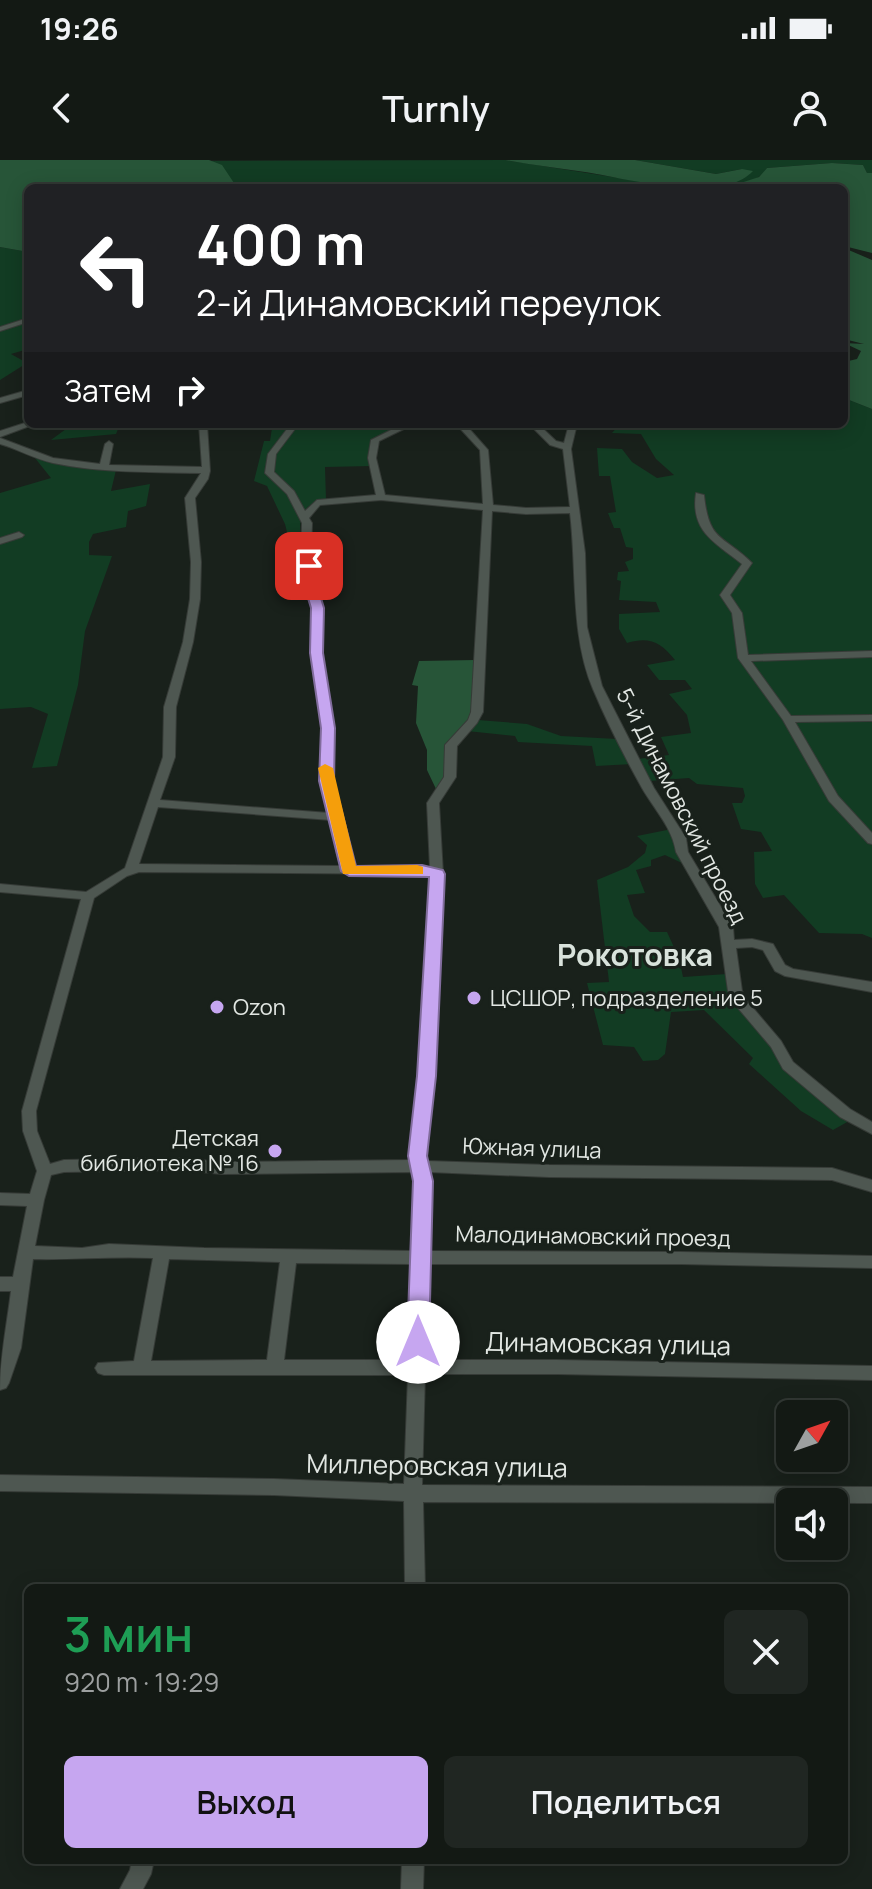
<!DOCTYPE html>
<html lang="ru">
<head>
<meta charset="utf-8">
<style>
  :root { --surface:#131914; --page:#202622; --text:#f1f3f6; --muted:#9da0a0; --line:#323834; --accent:#c6a6f0 }
  body { margin:0; font-family:Manrope,sans-serif; background:var(--page); color:var(--text); height:100vh; display:flex; flex-direction:column; font-size:30px; white-space:nowrap }
  * { box-sizing:border-box; margin:0 }
  p { font-size:26px; color:var(--muted) }
  .icon { flex:none; width:44px; height:44px; fill:none; stroke:currentColor; stroke-width:2; stroke-linecap:round; stroke-linejoin:round }
  .map { position:relative; flex:1; overflow:hidden }
  .sheet { position:absolute; left:24px; top:1424px; width:824px; height:280px; display:flex; flex-direction:column; background:var(--surface); border-radius:12px; box-shadow:0 4px 20px #0003,0 0 0 2px var(--line) }
  .sheet>* { flex:none }
  .banner { position:absolute; left:24px; top:24px; width:824px; height:244px; border-radius:12px; box-shadow:0 4px 20px #0003,0 0 0 2px var(--line); background:#202124; color:#fff; overflow:hidden }
  .needle { width:52px; rotate:50deg }
  .controls { position:absolute; left:776px; top:1240px; display:grid; gap:16px }
  .controls a { display:grid; place-items:center; width:72px; height:72px; border-radius:12px; background:var(--surface); box-shadow:0 4px 20px #0003,0 0 0 2px var(--line); font-size:40px }
  .pin { position:absolute; display:grid; place-items:center; width:68px; height:68px; color:#fff; margin:-34px; border-radius:16px; box-shadow:0 4px 12px #0006 }
  .me { position:absolute; width:88px; margin:-44px; rotate:0deg; stroke-linejoin:round; filter:drop-shadow(0 0 6px #0008) }
  .turn { display:flex; align-items:center; gap:28px; height:168px; padding:0 40px; font-size:36px }
  .turn .icon { width:104px; height:104px; stroke-width:2.5 }
  .turn b { display:block; font-size:56px; line-height:68px }
  .then { display:flex; align-items:center; height:76px; padding:0 40px; background:#0003; gap:16px; font-size:30px }
  .round { display:grid; place-items:center; flex:none; width:84px; height:84px; border-radius:12px; background:var(--page) }
  .overview { display:flex; align-items:center; justify-content:space-between; height:136px; padding:0 40px }
  h1 { font-size:48px; font-weight:600; line-height:60px; color:#1e9e55 }
  .cta { display:flex; gap:16px; margin-top:auto; padding:16px 40px }
  .cta a { flex:1; height:92px; border-radius:12px; background:var(--accent); color:#111; font-size:32px; font-weight:600; line-height:92px; text-align:center }
  .cta a+a { background:var(--page); color:var(--text) }
  .status { display:flex; justify-content:space-between; align-items:center; height:56px; padding:0 40px; background:var(--surface); direction:ltr }
  .status svg { height:22px; fill:currentColor }
  header { display:flex; justify-content:space-between; align-items:center; height:104px; padding:0 40px; background:var(--surface); font-size:36px; font-weight:600 }
  .map>svg:first-child { display:block }
  .green { fill:#123c23 }
  .forest { fill:#275538 }
  .lines { fill:none; stroke-linecap:round; stroke-linejoin:round }
  .minor-casing { stroke:#363b37; stroke-width:2 }
  .minor { fill:#4e5751; fill-rule:evenodd }
  .route { fill:#c6a6f0; stroke:#816c9c; stroke-width:2 }
  .slow { fill:#f59e0b }
  .poi-dot { fill:#c6a6f0; stroke:#19211b; stroke-width:3 }
  .labels { text-anchor:middle; dominant-baseline:central; stroke-width:6; stroke-linejoin:round; paint-order:stroke }
  .street-label { font-size:22px; fill:#e2e7e3; stroke:#19211b }
  .poi-label { font-size:22px; fill:#e2e7e3; stroke:#19211b; text-anchor:start }
  .near-street-label { font-size:26px; fill:#e2e7e3; stroke:#19211b }
  .district-label { font-size:30px; font-weight:bold; fill:#d9e3dc; stroke:#19211b }
</style>
</head>
<body>
<div class="status"><b>19:26</b><svg viewBox="0 0 49 12"><path d="M0 12V9h3v3zM5 12V6h3v6zM10 12V3h3v9zM15 12V0h3v12zM26 1h20v11H26zM47 4h2v5h-2z"/></svg></div>
<header><svg class="icon" aria-label="back" viewBox="0 0 24 24"><path d="M15 5l-7 7 7 7"/></svg>Turnly<svg class="icon" aria-label="person" viewBox="0 0 24 24"><circle cx="12" cy="8" r="4"/><path d="M4 21q1-7 8-7t8 7"/></svg></header>
<div class="map">
<svg width="872" height="1729" viewBox="0 0 872 1729">
  <rect width="100%" height="100%" fill="#19211b"/>
  <g class="green">
    <path d="M505 0 638 21 664 28 568 24 553 28H229L236 25 209 1Z"/>
    <path d="M635 0H872V13H867L863 5 832 3 767 8C753 30 716 28 693 28L730 23 742 9 716 14Z"/>
    <path d="M0 87 28 92V189L11 194 27 203 0 220Z"/>
    <path d="M844 238 872 249V778L862 774 819 773 784 735 763 738 755 724 754 692 772 691 761 672 741 669 732 643H742L745 636 743 628 697 624 689 618 649 621 637 599 669 595 661 577 691 573 687 555 669 534 692 529 685 520H659L647 505 675 500C661 482 649 476 627 483L619 469V454L660 452 656 442 619 440 621 421 617 420 618 412 629 411 625 402 633 399V388L626 387 620 368H614L608 353 616 352 610 316H599L597 288 622 289 632 302 657 318 674 315 656 299 641 274 612 273 620 264H844Z"/>
    <path d="M57 264H120L116 274 51 280 66 269Z"/>
    <path d="M277 264 392 269 379 277 372 306 325 307 326 340C283 345 308 388 303 412H297L285 364 267 326 254 321 264 281H270L272 268Z"/>
    <path d="M35 298 116 310 111 331 150 324 146 346 128 351 126 367 93 374 89 382V395L112 396 85 471 78 525 57 606 32 608 48 554 31 547 0 549V333L51 318Z"/>
    <path d="M478 560 527 564 561 576 617 579 633 604 596 606 592 586 518 582 515 576 467 571Z"/>
    <path d="M667 667 686 705 665 695 651 700V706L636 710 645 733 627 735 634 756 650 772H667L679 798 683 817 727 814 770 885 849 961 833 970 801 951 749 904 753 898 704 850 671 852 665 894 658 900 643 901 634 887 603 885 587 823 609 822 597 720 628 707 645 693 647 685 637 676 667 670Z"/>
  </g>
  <g class="forest">
    <path d="M0 0H209L222 5 236 26 28 28V92L0 87Z"/>
    <path d="M505 0H635L716 14 742 9 753 11C722 45 624 18 585 12 558 8 531 5 505 0Z"/>
    <path d="M832 3 863 5 867 13H872V93L844 86V28H725L759 17 767 8Z"/>
    <path d="M844 88 872 100V249L844 238V202L857 199 861 191 844 183 864 184 844 179Z"/>
    <path d="M475 500 474 552 462 569 444 624 436 629 427 610V590L416 563 418 526 412 525 419 501Z"/>
  </g>
  <g class="lines">
    <defs>
      <g id="minor">
        <path d="M28 158V162L0 171V167Z"/>
        <path d="M28 230V235L0 243V238Z"/>
        <path d="M28 262 35 264 0 277V271Z"/>
        <path d="M199 264H207L210 311 208 319 195 338 201 402 200 439 193 482 176 547 175 597 160 640 329 653 321 621 322 568 312 493 313 448 302 412 304 406 301 394 302 363 287 334 265 313 268 294 287 269 286 264H294L295 269 276 294 274 312 294 331 305 351 317 340 376 335 368 298 371 280 403 264H414L379 281 376 298 385 335 483 344 480 290 456 264H465L488 290 493 345 526 348 570 347 563 289 550 285 529 264H538L556 281 564 283 569 264H577L571 289 585 393 587 467 602 526 654 628 686 678 688 692 733 767 734 780 752 779 773 784 785 805 793 809 872 822V832L785 816 775 811 763 790 752 787 736 788 742 831 748 842 781 881 793 902 850 949 872 962V974L840 957 783 909 771 887 738 848 728 831 719 767 676 692C672 667 654 649 642 628 624 596 607 562 593 529 570 475 577 410 570 353L526 354 492 351 483 552 477 563 457 586 456 617 439 643 443 714 427 1001 549 1005 832 1008 872 1020V1032L832 1020 549 1017 429 1012 431 1021 429 1091 681 1092 872 1096V1108L681 1104H428L425 1200H557L872 1206V1220L557 1214H425L422 1325 872 1327V1343L423 1342 425 1428H405L404 1341 274 1335 0 1331V1315L274 1319 404 1324 408 1215H104L98 1213 95 1208 98 1203 134 1201 153 1098C113 1096 73 1100 33 1099L21 1188 9 1223 6 1228 0 1230C0 1197 7 1164 11 1131H0V1117H13L27 1046 0 1045V1033L30 1034 37 1011 23 971 22 951 81 739 0 732V724L86 732 125 708 163 597 164 547 183 482 190 439 191 402 185 338 201 313C151 312 101 313 53 303 34 299 18 289 0 284V278L53 298 100 304 105 284 109 281 113 284 109 305 202 307ZM381 340 483 350 471 552 468 560 445 585 444 617 427 643 430 708 422 706H354L333 621 334 568 322 493 323 448 312 412 314 406 311 394 312 363 309 358 320 345ZM158 647 331 660 341 706 139 704ZM139 712 422 714 431 716 419 916 411 1000 222 1002 179 998 64 1000 50 1004 37 971 36 951 94 738 127 716ZM179 1010 222 1014 414 1012 415 1021 413 1091 204 1088 109 1084 82 1088 35 1086 44 1040 51 1015 64 1012ZM169 1099 280 1102 267 1200 151 1201ZM296 1103 412 1104 408 1200H284Z"/>
        <path d="M696 333 704 335C709 383 723 374 752 403L730 435 742 453 748 495 872 491V497L751 501 791 556 872 555V561L795 562 838 636 872 673V684L868 683 829 641 783 560 738 498 732 453 720 435 742 404C716 383 690 372 696 333Z"/>
        <path d="M19 372 24 375 22 377 0 384V378Z"/>
        <path d="M132 1700H154L151 1714 143 1729H120L130 1710Z"/>
        <path d="M402 1700H424L423 1729H401Z"/>
      </g>
    </defs>
    <use href="#minor" class="minor-casing"/>
    <use href="#minor" class="minor"/>
  </g>
  <path class="route" d="M305 403 316 406 313 412 324 448 323 493 335 568 334 621 356 706 422 705 443 710 445 714 436 916 427 996 433 1021 429 1182 426 1188 418 1191 411 1188 407 1182 413 1021 408 996 417 916 429 717 349 716 341 711 319 621 321 568 310 493 311 448 300 412Z"/>
  <path class="slow" d="M325 604 333 608 356 706 417 705 423 707V714H343L318 608Z"/>
  <g class="poi-dot">
    <circle cx="474" cy="838" r="8"/>
    <circle cx="217" cy="847" r="8"/>
    <circle cx="275" cy="991" r="8"/>
  </g>
  <g class="labels">
    <g class="street-label">
      <text transform="translate(682 646) rotate(63)">5-й Динамовский проезд</text>
      <text transform="translate(532 988) rotate(2)">Южная улица</text>
      <text transform="translate(593 1076) rotate(1)">Малодинамовский проезд</text>
    </g>
    <g class="poi-label">
      <text x="490" y="838">ЦСШОР, подразделение 5</text>
      <text x="233" y="847">Ozon</text>
      <text x="259" y="978" text-anchor="end">Детская<tspan x="259" dy="25">библиотека № 16</tspan></text>
    </g>
    <g class="near-street-label">
      <text transform="translate(608 1183) rotate(1)">Динамовская улица</text>
      <text transform="translate(437 1305) rotate(1)">Миллеровская улица</text>
    </g>
    <g class="district-label">
      <text x="635" y="794">Рокотовка</text>
    </g>
  </g>
</svg>
<div class="controls">
<a><svg class="needle" viewBox="-14 -14 28 28"><path d="M0-13l5 13h-10z" fill="#e53935"/><path d="M0 13l5-13h-10z" fill="#9da0a0"/></svg></a>
<a><svg class="icon" aria-label="sound" viewBox="0 0 24 24"><path d="M4 9h4l5-4v14l-5-4H4zM17 9q2 3 0 6"/></svg></a>
</div>
<div class="pin" style="left:309px;top:406px;background:#d93025"><svg class="icon" aria-label="arrive" viewBox="0 0 24 24"><path d="M6 21V4h12l-3 4 3 4H6"/></svg></div>
<svg class="me" style="left:418px;top:1182px" viewBox="-20 -20 40 40"><circle r="19" fill="#fff"/><path d="M0-13L10 11 0 6-10 11z" fill="#c6a6f0"/></svg>
<div class="banner">
<div class="turn"><svg class="icon" aria-label="left" viewBox="0 0 24 24"><path d="M17 20v-9H6M10 6l-5 5 5 5"/></svg><div><b>400 m</b>2-й Динамовский переулок</div></div>
<div class="then">Затем<svg class="icon" aria-label="right" viewBox="0 0 24 24"><path d="M7 20v-9h11M14 6l5 5-5 5"/></svg></div>
</div>
<section class="sheet">
<div class="overview"><div><h1>3 мин</h1><p>920 m · 19:29</p></div><a class="round"><svg class="icon" aria-label="close" viewBox="0 0 24 24"><path d="M6 6l12 12M18 6L6 18"/></svg></a></div>
<div class="cta"><a>Выход</a><a>Поделиться</a></div>
</section>
</div>
</body>
</html>
